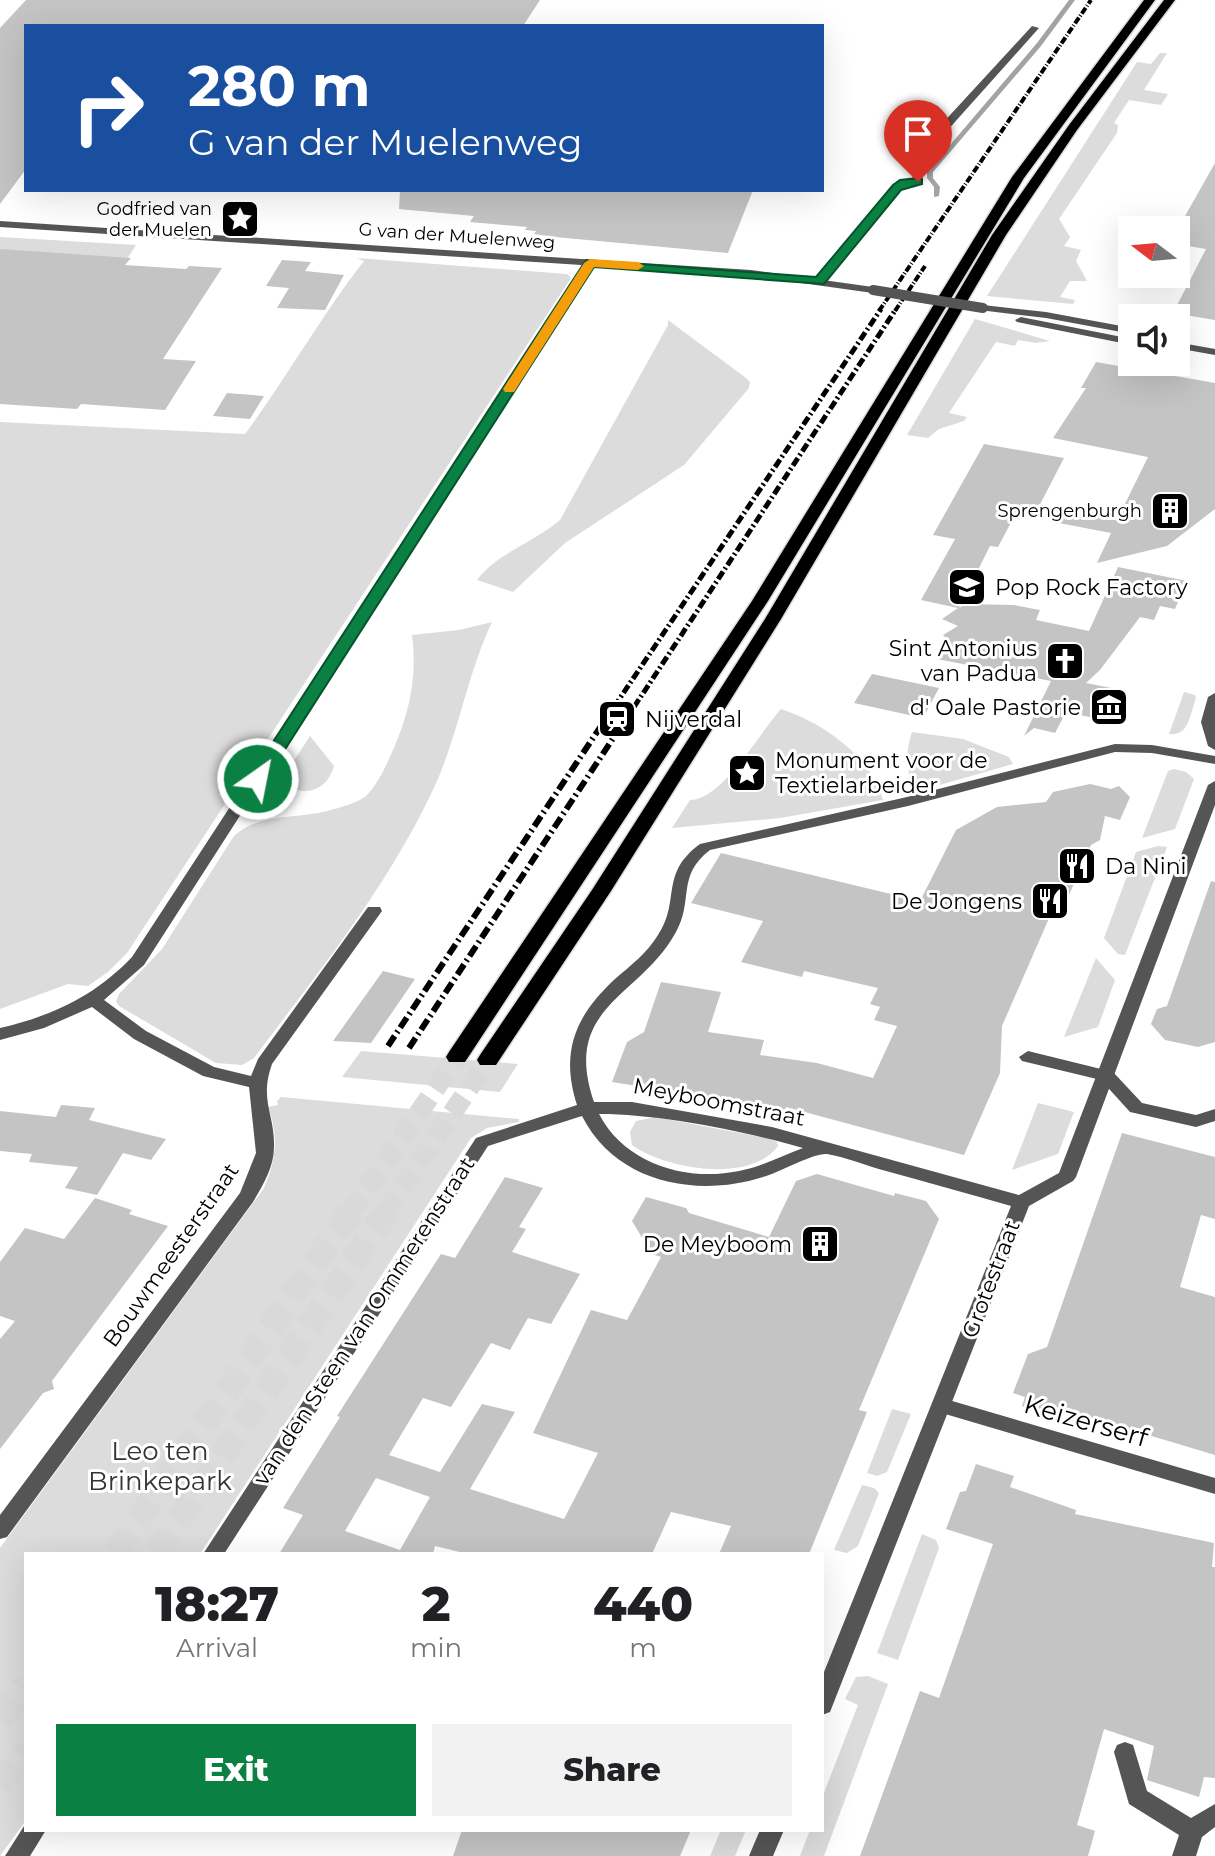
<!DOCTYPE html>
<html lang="en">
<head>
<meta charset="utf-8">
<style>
  :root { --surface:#fff; --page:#f2f2f2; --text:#202124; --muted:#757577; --accent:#0b8043 }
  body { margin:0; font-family:Montserrat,sans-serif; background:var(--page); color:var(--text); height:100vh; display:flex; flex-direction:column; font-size:30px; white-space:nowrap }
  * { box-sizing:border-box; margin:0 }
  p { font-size:26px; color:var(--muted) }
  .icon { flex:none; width:44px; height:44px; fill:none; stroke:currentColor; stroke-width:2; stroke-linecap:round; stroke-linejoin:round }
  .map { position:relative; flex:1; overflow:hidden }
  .sheet { position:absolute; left:24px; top:1552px; width:800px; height:280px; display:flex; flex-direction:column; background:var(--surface); border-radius:0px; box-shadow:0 8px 32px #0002 }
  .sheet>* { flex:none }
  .guide { position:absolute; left:24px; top:24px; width:800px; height:168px; border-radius:0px; box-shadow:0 8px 32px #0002; background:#1a4fa0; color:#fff; overflow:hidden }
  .needle { width:52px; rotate:286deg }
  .controls { position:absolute; left:1118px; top:216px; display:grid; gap:16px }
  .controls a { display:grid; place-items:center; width:72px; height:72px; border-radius:0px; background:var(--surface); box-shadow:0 8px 32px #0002; font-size:40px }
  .pin { position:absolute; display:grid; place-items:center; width:68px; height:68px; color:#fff; margin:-82px -34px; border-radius:50% 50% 50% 0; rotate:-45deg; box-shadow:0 0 8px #0007 }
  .pin .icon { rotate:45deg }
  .me { position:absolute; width:88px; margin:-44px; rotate:33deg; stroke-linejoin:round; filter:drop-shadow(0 0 6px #0008) }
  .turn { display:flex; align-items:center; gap:28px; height:168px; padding:0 32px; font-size:36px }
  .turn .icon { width:104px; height:104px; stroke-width:2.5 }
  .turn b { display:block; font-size:56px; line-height:68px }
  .eta { display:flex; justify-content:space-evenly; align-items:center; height:136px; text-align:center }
  .eta b { font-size:48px; font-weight:800; line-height:56px }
  .cta { display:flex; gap:16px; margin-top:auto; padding:16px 32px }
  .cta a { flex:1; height:92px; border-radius:0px; background:var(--accent); color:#fff; font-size:32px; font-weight:800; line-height:92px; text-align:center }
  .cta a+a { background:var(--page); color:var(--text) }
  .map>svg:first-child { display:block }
  .green { fill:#dcdcdc }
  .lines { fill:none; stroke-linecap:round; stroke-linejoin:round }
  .stream { fill:#a3a3a3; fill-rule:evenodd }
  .building { fill:#c4c4c4; fill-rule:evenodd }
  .primary-tunnel-far1 { stroke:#d9d9d9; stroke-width:20; stroke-dasharray:20 10; stroke-linecap:butt }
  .primary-tunnel { stroke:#d9d9d9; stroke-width:26; stroke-dasharray:26 13; stroke-linecap:butt }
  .primary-casing { stroke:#dbdbdb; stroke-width:3 }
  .pedestrian { fill:#555; fill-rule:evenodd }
  .minor { fill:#555; fill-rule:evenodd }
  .tertiary { fill:#555; fill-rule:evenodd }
  .primary { fill:#000; fill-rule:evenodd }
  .rail-far2 { stroke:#000; stroke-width:4; stroke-dasharray:7 2 1 2; stroke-linecap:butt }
  .rail-far1 { stroke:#000; stroke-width:5; stroke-dasharray:9 3 2 3; stroke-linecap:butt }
  .rail { stroke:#000; stroke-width:6; stroke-dasharray:12 4 2 4; stroke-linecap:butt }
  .tertiary-bridge { stroke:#555; stroke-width:10 }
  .route { fill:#0b8043; stroke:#07532c; stroke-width:2 }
  .slow { fill:#f59e0b }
  .labels { text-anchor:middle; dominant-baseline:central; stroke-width:6; stroke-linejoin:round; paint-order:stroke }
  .far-poi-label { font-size:18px; fill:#000; stroke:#fff; text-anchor:end }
  .far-street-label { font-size:18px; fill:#000; stroke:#fff }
  .poi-label { font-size:22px; fill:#000; stroke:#fff; text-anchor:start }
  .street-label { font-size:22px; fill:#000; stroke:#fff }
  .near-street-label { font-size:26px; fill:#000; stroke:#fff }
  .near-park-label { font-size:26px; fill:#333; stroke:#fff }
</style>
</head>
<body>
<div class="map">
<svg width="1215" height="1856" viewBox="0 0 1215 1856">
  <rect width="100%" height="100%" fill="#fff"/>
  <g class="green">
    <path d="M1160 53H1167L1144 90 1168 94 1161 105 1129 100 1114 123 1118 125 1117 133 1059 219 1070 237 1064 246 1081 250 1076 261 1087 281H1070L1060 297 1075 300 1073 304 987 296 1137 62 1151 64Z"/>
    <path d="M0 237 136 245 127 259 0 251Z"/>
    <path d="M357 258 567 274 571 278 127 953 108 972 88 986 68 984 0 1009V422L245 434C287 377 321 316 364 261Z"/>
    <path d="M975 319 1050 341 1036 343 1018 340 1015 346 996 342 949 413 967 417 964 421 939 429 928 438 907 435Z"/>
    <path d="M668 320 746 378 750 382 749 388 684 465 565 543 513 592 477 580C499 552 533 543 560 520L668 325Z"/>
    <path d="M492 622C466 677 458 739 431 794 385 890 317 974 254 1058L242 1065 216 1063 119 1006 116 1001 119 994 162 949 234 836C258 813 296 819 327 811 338 808 358 803 366 796 376 786 383 772 389 759 408 718 418 681 412 635L459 630Z"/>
    <path d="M1184 692 1195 695 1196 698C1190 714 1189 737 1169 734Z"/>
    <path d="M781 709C823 723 870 755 883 800L780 818 672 828 690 800C723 800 762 729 781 709Z"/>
    <path d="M912 732 963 739 1009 757 1013 764 915 792C906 771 905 753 912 732Z"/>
    <path d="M310 736 334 766C327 790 307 797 285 786L284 776Z"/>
    <path d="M1174 769 1186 772 1194 779 1175 829 1142 838 1168 771Z"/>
    <path d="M1158 846 1167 847 1125 955 1118 954 1104 938 1136 852Z"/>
    <path d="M1096 958 1115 980 1098 1027 1064 1037Z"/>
    <path d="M361 1051 518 1064 500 1092 342 1077Z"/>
    <path d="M281 1097 519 1119V1122L487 1128 471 1138 200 1554H26V1820L0 1856V1548L264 1188C276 1160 279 1136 268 1107L278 1105 277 1101Z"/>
    <path d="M1038 1103 1074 1112 1058 1154 1012 1170Z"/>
    <path d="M655 1117 767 1138 777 1142 778 1146C750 1184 665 1169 632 1145L630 1132 636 1121Z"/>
    <path d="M892 1409 911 1414 887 1472 877 1476 867 1473Z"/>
    <path d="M862 1485 874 1488 879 1493 858 1546 847 1553 834 1550Z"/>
    <path d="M922 1534 936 1540 939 1548 898 1660 877 1653Z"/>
    <path d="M868 1676 888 1684 824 1856H800L810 1830H822V1798L858 1705 845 1699 856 1677Z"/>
    <path d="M721 1830H746L735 1856H710Z"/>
  </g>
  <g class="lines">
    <path class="stream" d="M1069 0H1075L1041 46 933 172V178L940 187 939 196 934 197V187L927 178V172L1037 43Z"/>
  </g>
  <g class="building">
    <path d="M26 0H540L523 26H26V169L0 204V28Z"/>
    <path d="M1215 163V320L1173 313 1206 249 1176 244V232Z"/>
    <path d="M400 190H753L728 253 555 237 534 234 536 231 525 230 527 227 470 222 474 216 399 209Z"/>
    <path d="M0 249 131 258 125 265 186 269 189 266 222 268 163 359 196 361 165 410 81 404 77 409 0 404Z"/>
    <path d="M282 260 311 262 305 271 344 275 325 310 277 308 289 288 266 286Z"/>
    <path d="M1096 362 1215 383V509L1167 546 1097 563 1111 533 1059 523 1060 514 1122 510 1148 457 1053 438 1086 388H1081Z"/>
    <path d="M227 393 264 396 250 419 213 416Z"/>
    <path d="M984 444 1064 458 1034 516 1016 513 998 547 990 546 959 608 965 604 1014 605 1040 610 1036 620 1089 631 1118 567 1187 581 1175 609 1160 606 1154 620 1140 617 1100 670 1086 683 1121 690 1110 716 1099 719 1066 712 1055 733 1034 728 1024 736 1051 681 937 659 947 639 943 635 958 626 942 619 958 608 921 600 955 539 933 535Z"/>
    <path d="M872 674 939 688 923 718 854 703Z"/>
    <path d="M1090 784 1111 789 1119 786 1130 797 1120 820 1105 816 1100 840 1091 845 1069 895 1060 893 1002 1026 1000 1073 964 1155 786 1107 785 1110 612 1082 627 1042 644 1032 661 982 721 992 708 1032 764 1040 760 1055 817 1063 873 1078 897 1026 874 1020 880 1007 870 1004 878 988 804 971 802 977 741 962 763 921 691 903 721 853 920 901 956 830 997 807 1046 802 1053 792Z"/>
    <path d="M1211 881 1215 882V1042L1198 1047 1165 1040 1151 1024 1157 1009 1167 1006Z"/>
    <path d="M383 971 415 979 371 1043 333 1041Z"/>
    <path d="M61 1105 95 1108 89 1120 166 1139 151 1160 123 1153 97 1195 65 1188 78 1167 29 1162 32 1154 0 1151V1111L56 1117Z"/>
    <path d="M1122 1133 1215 1157V1219L1201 1215 1180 1287 1215 1297V1455L1065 1410 1062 1418 1022 1406 1025 1397 1013 1393 1028 1354 1047 1347Z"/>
    <path d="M817 1174 894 1196 895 1193 926 1201 939 1219 859 1410 867 1412 809 1554H719L731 1526 671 1512 652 1554H468L435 1546 433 1554H279L303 1515 283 1508 340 1417 337 1416 441 1254 455 1258 505 1177 543 1188 519 1227 526 1229 512 1252 580 1274 551 1324 528 1318 510 1350 491 1343 451 1407 423 1398 389 1455 440 1472 482 1404 515 1412 470 1489 564 1519 598 1453 533 1433 591 1310 627 1320 661 1257 652 1254 632 1221 646 1197 686 1208 689 1213 769 1237 796 1181ZM376 1478 430 1497 400 1550 345 1531Z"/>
    <path d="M95 1198 132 1210 129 1214 168 1226 52 1381 54 1389 43 1393 0 1449V1339L15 1321 0 1316V1262L25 1228 64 1239Z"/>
    <path d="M976 1464 1014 1476 1010 1487 1076 1510 1075 1514 1214 1543 1212 1567H1215V1778L1204 1777 1199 1797 1147 1780 1154 1746 1104 1729 1077 1825 1095 1831 1088 1856H860L920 1691 939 1698 993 1544 946 1529 960 1492 966 1491Z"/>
    <path d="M462 1830H691L680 1856H453Z"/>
  </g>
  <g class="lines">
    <g class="primary-tunnel-far1">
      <path d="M350 1213 457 1057"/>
      <path d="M385 1213 488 1060"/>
    </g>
    <g class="primary-tunnel">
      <path d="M115 1554 351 1211"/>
      <path d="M156 1554 387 1211"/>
      <path d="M0 1721 26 1683"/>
      <path d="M0 1787 26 1748"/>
    </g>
    <defs>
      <g id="primary">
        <path d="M1144 0H1155L1024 178 768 601 465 1062H449L446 1057 449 1052 752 601 1012 177Z"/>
        <path d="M1164 0H1175L1077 130 1006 235 781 619 611 891 496 1065H480L477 1060 480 1055 592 890 765 619 992 235 1069 125Z"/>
      </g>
    </defs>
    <use href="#primary" class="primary-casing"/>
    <g class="pedestrian">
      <path d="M1028 1051 1113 1072 1142 1103 1196 1115 1215 1109V1121L1196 1127 1130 1112 1101 1080 1022 1061 1019 1057Z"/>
      <path d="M942 1398 1215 1478V1494L935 1411 932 1406 935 1401Z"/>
    </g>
    <g class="minor">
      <path d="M1032 26 1039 28 920 161 922 184 901 189 824 283H816V279L893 185 913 179 910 161 916 152Z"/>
      <path d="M590 260 595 263 144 965 104 1000 146 1031 214 1067 251 1076 258 1059 368 907H380L382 911 272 1064C259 1101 275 1114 274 1147 274 1167 263 1185 253 1202L7 1537 0 1539V1515L240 1193 256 1153 249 1087 203 1076 134 1039 92 1007 44 1028 0 1040V1028C52 1016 95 996 132 957L585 263Z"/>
      <path d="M1215 693V750L1208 746 1201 722 1208 697Z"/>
      <path d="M1115 744 1152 745 1215 756V764L1152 753 1115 752 908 806 710 850C676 876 694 900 676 932 640 998 561 1006 594 1102H632L772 1127 1019 1195 1059 1173 1208 785 1215 781V805L1076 1177 1073 1181 1029 1206 830 1712 822 1715V1677L1011 1206C969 1194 927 1182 886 1171 867 1166 846 1157 827 1154 814 1153 783 1170 769 1175 701 1199 617 1185 582 1116L488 1146 224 1554H203L476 1138 577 1105C560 1052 575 1016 615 979 630 966 647 953 658 935 681 901 659 874 700 844L907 797ZM599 1114C661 1114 743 1131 803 1148 782 1156 761 1167 739 1171 686 1182 625 1164 599 1114Z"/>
      <path d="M1125 1742 1133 1745 1147 1791 1191 1818 1215 1804V1827L1202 1837 1196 1856H1172L1179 1835 1129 1804 1114 1752 1117 1745Z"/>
      <path d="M26 1823V1830H46L30 1856H5Z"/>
      <path d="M760 1830H784L773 1856H749Z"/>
    </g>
    <g class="tertiary">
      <path d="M0 221 751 270 873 287 879 290 873 293 751 276 0 227Z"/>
      <path d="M983 305 1046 312 1132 328V334L1046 318 979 310 977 308Z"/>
      <path d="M1021 317 1132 339V345L1017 322 1015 320Z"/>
      <path d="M1176 342 1215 349V355L1176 348Z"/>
    </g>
    <use href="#primary" class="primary"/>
    <g class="rail-far2">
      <path d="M879 311 1091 0"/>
      <path d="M895 311 925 266"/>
    </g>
    <g class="rail-far1">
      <path d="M614 707 881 309"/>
      <path d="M634 707 896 309"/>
    </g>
    <g class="rail">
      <path d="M388 1046 615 705"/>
      <path d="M409 1048 635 705"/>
    </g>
    <path class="tertiary-bridge" d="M873 290 983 308"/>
  </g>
  <path class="route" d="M918 178 922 179V184L901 190 824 284 594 267 266 779 258 784 252 783 249 779 586 260 816 277 893 185 900 180Z"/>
  <path class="slow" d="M590 259 638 262 644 266 638 270 594 267 514 392H505L503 389 584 263Z"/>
  <defs>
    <symbol id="sight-square" viewBox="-11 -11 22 22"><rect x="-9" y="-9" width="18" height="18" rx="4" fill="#000" stroke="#fff"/><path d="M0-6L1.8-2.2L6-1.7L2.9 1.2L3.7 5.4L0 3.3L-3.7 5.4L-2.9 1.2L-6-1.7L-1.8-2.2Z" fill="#fff"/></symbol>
    <symbol id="building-square" viewBox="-11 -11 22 22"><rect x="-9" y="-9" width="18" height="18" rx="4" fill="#000" stroke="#fff"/><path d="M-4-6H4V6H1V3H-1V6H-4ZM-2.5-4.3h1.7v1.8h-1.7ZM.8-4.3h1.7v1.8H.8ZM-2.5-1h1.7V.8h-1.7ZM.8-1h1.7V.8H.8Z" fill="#fff"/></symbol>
    <symbol id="school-square" viewBox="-11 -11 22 22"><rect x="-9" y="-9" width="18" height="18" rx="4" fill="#000" stroke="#fff"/><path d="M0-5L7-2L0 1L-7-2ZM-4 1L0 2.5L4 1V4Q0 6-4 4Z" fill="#fff"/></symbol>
    <symbol id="church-square" viewBox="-11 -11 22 22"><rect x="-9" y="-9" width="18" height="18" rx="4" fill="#000" stroke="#fff"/><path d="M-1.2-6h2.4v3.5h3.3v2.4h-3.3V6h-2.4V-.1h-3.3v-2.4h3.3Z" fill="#fff"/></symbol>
    <symbol id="museum-square" viewBox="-11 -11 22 22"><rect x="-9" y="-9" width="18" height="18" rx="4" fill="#000" stroke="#fff"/><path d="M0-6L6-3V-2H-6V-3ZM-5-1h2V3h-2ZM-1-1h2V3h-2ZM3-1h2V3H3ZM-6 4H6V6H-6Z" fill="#fff"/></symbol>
    <symbol id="station-square" viewBox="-11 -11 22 22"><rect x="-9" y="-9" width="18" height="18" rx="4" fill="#000" stroke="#fff"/><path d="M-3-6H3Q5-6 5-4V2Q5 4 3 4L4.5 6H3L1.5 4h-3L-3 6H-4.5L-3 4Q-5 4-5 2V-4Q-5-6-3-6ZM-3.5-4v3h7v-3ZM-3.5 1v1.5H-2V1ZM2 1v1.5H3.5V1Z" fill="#fff"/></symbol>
    <symbol id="restaurant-square" viewBox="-11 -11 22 22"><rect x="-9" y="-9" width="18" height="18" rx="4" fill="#000" stroke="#fff"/><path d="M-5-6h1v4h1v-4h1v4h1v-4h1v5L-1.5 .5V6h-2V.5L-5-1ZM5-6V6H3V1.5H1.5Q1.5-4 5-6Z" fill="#fff"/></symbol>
  </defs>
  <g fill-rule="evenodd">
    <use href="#sight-square" x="218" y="197" width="44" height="44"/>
    <use href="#building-square" x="1148" y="489" width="44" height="44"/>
    <use href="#school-square" x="945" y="565" width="44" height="44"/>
    <use href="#church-square" x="1043" y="639" width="44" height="44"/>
    <use href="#museum-square" x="1087" y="685" width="44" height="44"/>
    <use href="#station-square" x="595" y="697" width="44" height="44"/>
    <use href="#sight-square" x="725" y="751" width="44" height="44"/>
    <use href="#restaurant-square" x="1055" y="844" width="44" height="44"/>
    <use href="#restaurant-square" x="1028" y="879" width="44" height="44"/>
    <use href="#building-square" x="798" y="1222" width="44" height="44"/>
  </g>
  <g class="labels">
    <g class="far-poi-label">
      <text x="212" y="209">Godfried van<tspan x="212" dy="21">der Muelen</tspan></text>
      <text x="1142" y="511">Sprengenburgh</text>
    </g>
    <g class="far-street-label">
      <text transform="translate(457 236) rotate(4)">G van der Muelenweg</text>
    </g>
    <g class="poi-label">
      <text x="995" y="587">Pop Rock Factory</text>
      <text x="1037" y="648" text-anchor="end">Sint Antonius<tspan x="1037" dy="25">van Padua</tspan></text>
      <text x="1081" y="707" text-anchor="end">d' Oale Pastorie</text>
      <text x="645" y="719">Nijverdal</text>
      <text x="775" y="760">Monument voor de<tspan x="775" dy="25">Textielarbeider</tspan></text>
      <text x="1105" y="866">Da Nini</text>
      <text x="1022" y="901" text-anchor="end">De Jongens</text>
      <text x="792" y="1244" text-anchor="end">De Meyboom</text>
    </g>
    <g class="street-label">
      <text transform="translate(719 1102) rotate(11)">Meyboomstraat</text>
      <text transform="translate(171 1255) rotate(-55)">Bouwmeesterstraat</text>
      <text transform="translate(991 1279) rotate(-69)">Grotestraat</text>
      <text transform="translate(364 1321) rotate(-57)">van den Steen van Ommerenstraat</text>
    </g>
    <g class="near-street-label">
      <text transform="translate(1086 1421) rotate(16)">Keizerserf</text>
    </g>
    <g class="near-park-label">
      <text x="160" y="1451">Leo ten<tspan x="160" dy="30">Brinkepark</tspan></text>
    </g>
  </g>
</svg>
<div class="controls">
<a><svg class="needle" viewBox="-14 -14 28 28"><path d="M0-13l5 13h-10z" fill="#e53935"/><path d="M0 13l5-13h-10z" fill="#757577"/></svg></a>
<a><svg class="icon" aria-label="sound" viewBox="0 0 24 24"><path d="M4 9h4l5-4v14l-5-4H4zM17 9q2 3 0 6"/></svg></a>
</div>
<div class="pin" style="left:918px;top:182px;background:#d93025"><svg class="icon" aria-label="arrive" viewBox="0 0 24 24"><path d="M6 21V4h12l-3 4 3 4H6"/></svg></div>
<svg class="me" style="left:258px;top:779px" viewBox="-20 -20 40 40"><circle r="17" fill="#0b8043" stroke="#fff" stroke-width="3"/><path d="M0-11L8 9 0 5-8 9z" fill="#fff"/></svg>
<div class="guide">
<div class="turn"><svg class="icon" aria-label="right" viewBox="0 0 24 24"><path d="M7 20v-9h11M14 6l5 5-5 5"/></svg><div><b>280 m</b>G van der Muelenweg</div></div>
</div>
<section class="sheet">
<div class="eta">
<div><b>18:27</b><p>Arrival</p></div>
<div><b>2</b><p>min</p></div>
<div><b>440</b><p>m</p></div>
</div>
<div class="cta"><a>Exit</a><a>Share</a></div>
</section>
</div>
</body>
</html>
